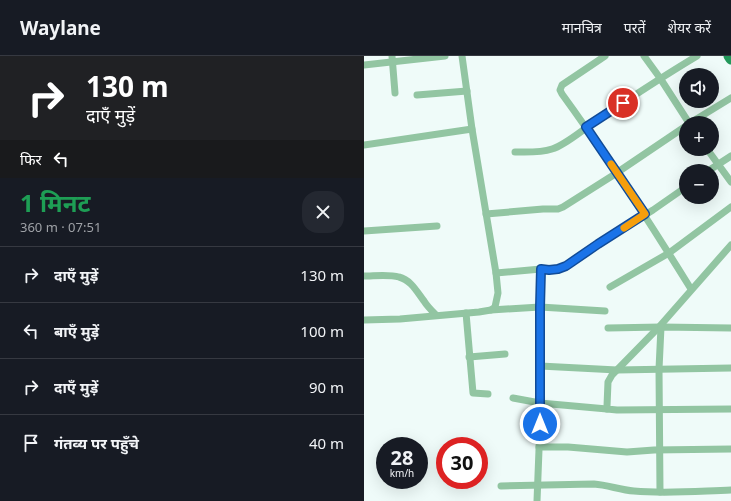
<!DOCTYPE html>
<html lang="hi">
<head>
<meta charset="utf-8">
<style>
  :root { --surface:#171b24; --page:#242831; --text:#f1f3f6; --muted:#9ea1a6; --line:#363941 }
  body { margin:0; font-family:"Noto Sans","Noto Sans Devanagari",sans-serif; background:var(--page); color:var(--text); height:100vh; display:flex; flex-direction:column; font-size:15px; white-space:nowrap }
  * { box-sizing:border-box; margin:0 }
  p { font-size:13px; color:var(--muted) }
  .icon { flex:none; width:22px; height:22px; fill:none; stroke:currentColor; stroke-width:2; stroke-linecap:round; stroke-linejoin:round }
  .map { position:relative; flex:1; overflow:hidden }
  .sheet { display:flex; flex-direction:column; background:var(--surface); width:364px }
  .sheet>* { flex:none }
  .banner { background:#202124; color:#fff; overflow:hidden }
  .buttons { position:absolute; left:315px; top:12px; display:grid; gap:8px }
  .buttons a { display:grid; place-items:center; width:40px; height:40px; border-radius:50%; background:var(--surface); box-shadow:0 4px 16px #0002; font-size:20px }
  .speed { position:absolute; left:12px; top:381px; display:flex; gap:8px; font-size:20px; font-weight:700; text-align:center }
  .speed>* { display:grid; place-content:center; width:52px; height:52px; border-radius:50%; background:var(--surface); box-shadow:0 4px 16px #0002; line-height:1 }
  .speed small { font-size:10px; font-weight:400 }
  .speed .limit { border:6px solid #d22; background:#fff; color:#111 }
  .pin { position:absolute; display:grid; place-items:center; width:34px; height:34px; color:#fff; margin:-17px; border:2px solid #fff; border-radius:50%; box-shadow:0 1px 4px #0007 }
  .me { position:absolute; width:44px; margin:-22px; rotate:0deg; stroke-linejoin:round; filter:drop-shadow(0 0 3px #0008) }
  .turn { display:flex; align-items:center; gap:14px; height:84px; padding:0 20px; font-size:18px }
  .turn .icon { width:52px; height:52px; stroke-width:2.5 }
  .turn b { display:block; font-size:28px; line-height:34px }
  .then { display:flex; align-items:center; height:38px; padding:0 20px; background:#0003; gap:8px; font-size:15px }
  .round { display:grid; place-items:center; flex:none; width:42px; height:42px; border-radius:16px; background:var(--page) }
  .headline { display:flex; align-items:center; justify-content:space-between; height:68px; padding:0 20px }
  h1 { font-size:24px; font-weight:700; line-height:30px; color:#1e9e55 }
  ul { padding:0; list-style:none }
  li { display:flex; align-items:center; gap:12px; height:56px; padding:0 20px; border-top:1px solid var(--line) }
  li div { flex:1 }
  li b { display:block; font-size:15px }
  li em { font-style:normal }
  header { display:flex; align-items:center; gap:24px; box-sizing:border-box; height:56px; padding:0 20px; background:var(--surface); border-bottom:1px solid var(--line) }
  header strong { font-size:19px }
  nav { display:flex; gap:22px; margin-inline-start:auto; font-size:14px }
  main { display:flex; flex:1; min-height:0 }
  .map>svg:first-child { display:block }
  .lines { fill:none; stroke-linecap:round; stroke-linejoin:round }
  .street { stroke:#92c5a2; stroke-width:7 }
  .primary { stroke:#22985a; stroke-width:11 }
  .route-casing { stroke:#114b97; stroke-width:10 }
  .route { stroke:#1a73e8; stroke-width:7 }
  .slow { stroke:#f59e0b; stroke-width:7 }
</style>
</head>
<body>
<header>
<strong>Waylane</strong>
<nav><a>मानचित्र</a><a>परतें</a><a>शेयर करें</a></nav>
</header>
<main>
<section class="sheet">
<div class="banner">
<div class="turn"><svg class="icon" aria-label="right" viewBox="0 0 24 24"><path d="M7 20v-9h11M14 6l5 5-5 5"/></svg><div><b>130 m</b>दाएँ मुड़ें</div></div>
<div class="then">फिर<svg class="icon" aria-label="left" viewBox="0 0 24 24"><path d="M17 20v-9H6M10 6l-5 5 5 5"/></svg></div>
</div>
<div class="headline"><div><h1>1 मिनट</h1><p>360 m · 07:51</p></div><a class="round"><svg class="icon" aria-label="close" viewBox="0 0 24 24"><path d="M6 6l12 12M18 6L6 18"/></svg></a></div>
<ul>
<li><svg class="icon" aria-label="right" viewBox="0 0 24 24"><path d="M7 20v-9h11M14 6l5 5-5 5"/></svg><div><b>दाएँ मुड़ें</b></div><em>130 m</em></li>
<li><svg class="icon" aria-label="left" viewBox="0 0 24 24"><path d="M17 20v-9H6M10 6l-5 5 5 5"/></svg><div><b>बाएँ मुड़ें</b></div><em>100 m</em></li>
<li><svg class="icon" aria-label="right" viewBox="0 0 24 24"><path d="M7 20v-9h11M14 6l5 5-5 5"/></svg><div><b>दाएँ मुड़ें</b></div><em>90 m</em></li>
<li><svg class="icon" aria-label="arrive" viewBox="0 0 24 24"><path d="M6 21V4h12l-3 4 3 4H6"/></svg><div><b>गंतव्य पर पहुँचे</b></div><em>40 m</em></li>
</ul>
</section>
<div class="map">
<svg width="367" height="445" viewBox="0 0 367 445">
  <rect width="100%" height="100%" fill="#effbf9"/>
  <g class="lines">
    <g class="street">
      <path d="M28 0 31 37"/>
      <path d="M241 0 198 29 196 34 198 38C244 101 286 167 327 233"/>
      <path d="M280 0 296 22 325 67"/>
      <path d="M0 9 81 0"/>
      <path d="M53 39 103 35"/>
      <path d="M326 67 367 42"/>
      <path d="M0 89 108 73"/>
      <path d="M343 93 367 126"/>
      <path d="M151 96C163 96 176 97 188 93 201 89 217 75 229 67 263 44 298 21 333 0"/>
      <path d="M344 115 367 100"/>
      <path d="M122 158 179 153H194L199 151 248 120 322 70"/>
      <path d="M0 175 73 170"/>
      <path d="M367 189 295 271 248 319 244 326 243 350V353L253 354 367 353"/>
      <path d="M132 217 177 213 185 214 194 213 202 210 234 188 289 154 322 131"/>
      <path d="M0 220C10 220 25 218 35 221 47 224 53 236 60 245 63 250 68 255 72 259"/>
      <path d="M246 231 305 197 367 151"/>
      <path d="M127 254 176 251 241 255"/>
      <path d="M102 257 109 337 124 338"/>
      <path d="M0 264 36 263 115 256 127 254 131 251 134 237 132 217 108 73 98 0"/>
      <path d="M244 272 297 271 367 272"/>
      <path d="M105 301 141 298"/>
      <path d="M176 310 253 314 367 312"/>
      <path d="M149 342 176 347 243 353"/>
      <path d="M175 391H204L263 396 290 394 367 393"/>
      <path d="M137 430 230 428C244 429 256 434 270 435 302 438 335 435 367 434"/>
      <path d="M296 436 295 313 297 271"/>
      <path d="M173 445 176 368V251L177 213"/>
    </g>
    <path class="primary" d="M365 0 367 3"/>
  </g>
  <g class="lines">
    <defs>
      <path id="route" d="M176 368V251L177 213 185 214 194 213 202 210 234 188 281 158 222 71 259 47"/>
    </defs>
    <use href="#route" class="route-casing"/>
    <use href="#route" class="route"/>
    <path class="slow" d="M247 108 281 158 260 172"/>
  </g>
</svg>
<div class="buttons">
<a><svg class="icon" aria-label="sound" viewBox="0 0 24 24"><path d="M4 9h4l5-4v14l-5-4H4zM17 9q2 3 0 6"/></svg></a>
<a>+</a>
<a>−</a>
</div>
<div class="speed"><div>28<small>km/h</small></div><div class="limit">30</div></div>
<div class="pin" style="left:259px;top:47px;background:#d93025"><svg class="icon" aria-label="arrive" viewBox="0 0 24 24"><path d="M6 21V4h12l-3 4 3 4H6"/></svg></div>
<svg class="me" style="left:176px;top:368px" viewBox="-20 -20 40 40"><circle r="17" fill="#1a73e8" stroke="#fff" stroke-width="3"/><path d="M0-11L8 9 0 5-8 9z" fill="#fff"/></svg>
</div>
</main>
</body>
</html>
